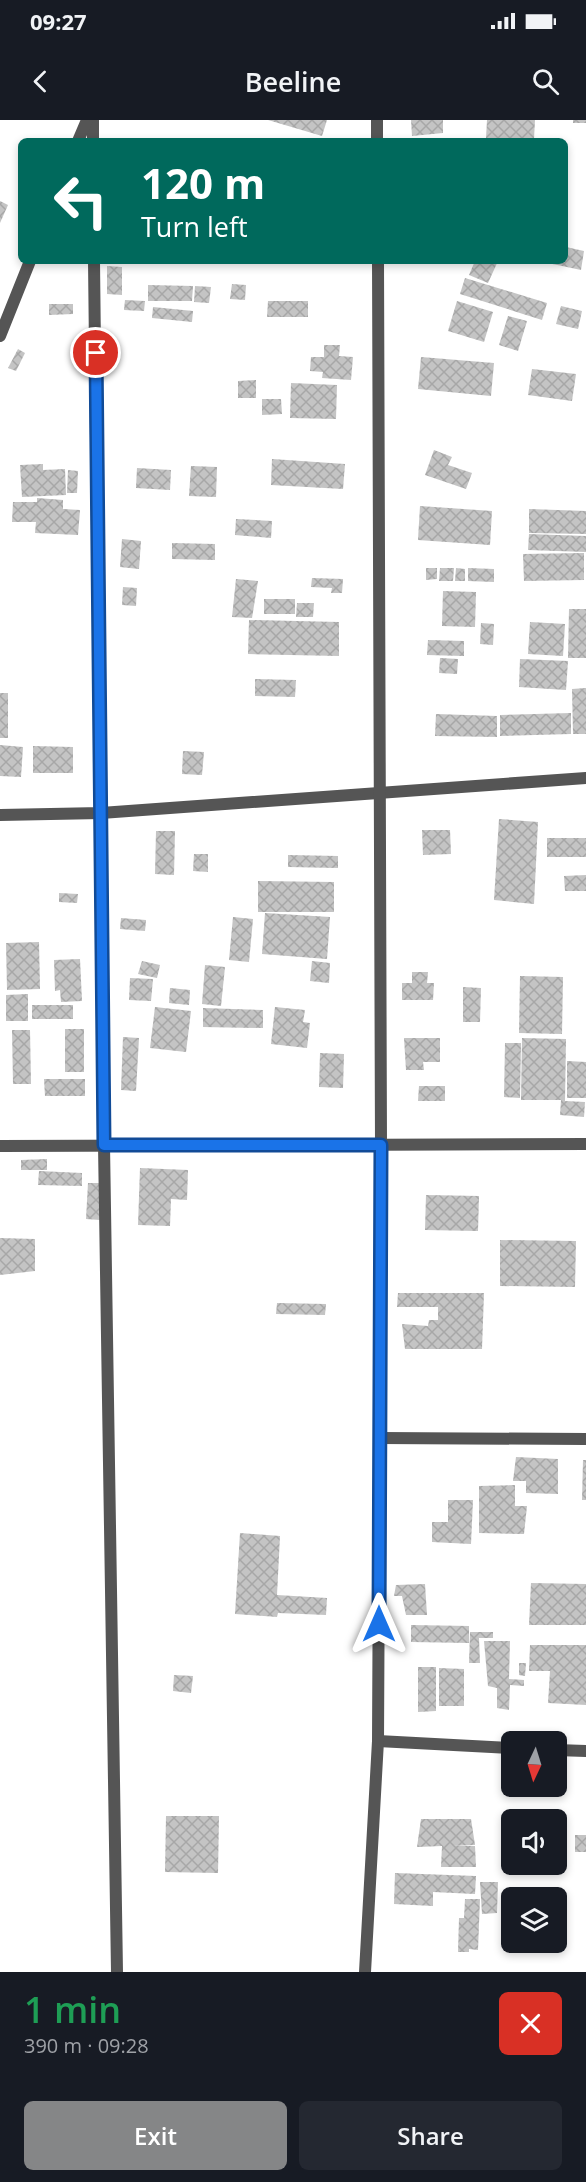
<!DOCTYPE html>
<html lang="en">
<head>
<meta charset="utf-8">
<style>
  :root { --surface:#171b24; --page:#242831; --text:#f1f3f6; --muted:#9ea1a6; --accent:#858687 }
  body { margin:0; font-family:"Open Sans",sans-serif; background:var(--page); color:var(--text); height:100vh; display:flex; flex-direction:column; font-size:22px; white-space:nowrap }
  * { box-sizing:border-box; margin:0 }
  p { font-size:20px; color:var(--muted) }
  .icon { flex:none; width:33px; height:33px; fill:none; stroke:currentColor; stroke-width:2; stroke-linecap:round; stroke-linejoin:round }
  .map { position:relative; height:1852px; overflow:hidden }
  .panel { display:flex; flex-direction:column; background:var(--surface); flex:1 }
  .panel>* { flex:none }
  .hud { position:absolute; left:18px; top:18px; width:550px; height:126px; border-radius:9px; box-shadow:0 3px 9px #0003; background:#00695c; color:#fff; overflow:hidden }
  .needle { width:39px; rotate:184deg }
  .tools { position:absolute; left:501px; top:1611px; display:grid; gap:12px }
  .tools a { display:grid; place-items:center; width:66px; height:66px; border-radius:9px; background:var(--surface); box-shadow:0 3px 9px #0003; font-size:30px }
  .pin { position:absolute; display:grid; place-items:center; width:51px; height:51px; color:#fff; margin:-26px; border:3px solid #fff; border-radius:50%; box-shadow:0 2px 6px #0007 }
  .me { position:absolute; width:66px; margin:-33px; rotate:0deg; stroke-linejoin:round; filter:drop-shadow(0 0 4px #0008) }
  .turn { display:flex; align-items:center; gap:21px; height:126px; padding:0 24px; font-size:27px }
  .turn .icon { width:78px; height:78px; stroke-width:2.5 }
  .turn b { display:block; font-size:42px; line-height:51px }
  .round { display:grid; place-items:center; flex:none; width:63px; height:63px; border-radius:9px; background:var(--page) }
  .headline { display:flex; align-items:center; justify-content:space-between; height:102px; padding:0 24px }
  h1 { font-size:36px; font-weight:600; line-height:45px; color:#1e9e55 }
  .primary-button { display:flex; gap:12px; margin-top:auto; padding:12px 24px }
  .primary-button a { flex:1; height:69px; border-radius:9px; background:var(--accent); color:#fff; font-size:24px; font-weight:600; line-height:69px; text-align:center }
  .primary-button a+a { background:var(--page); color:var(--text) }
  .status { display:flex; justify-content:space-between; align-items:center; height:42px; padding:0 30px; background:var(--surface); direction:ltr }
  .status svg { height:16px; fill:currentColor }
  header { display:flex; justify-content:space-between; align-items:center; height:78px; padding:0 24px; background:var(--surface); font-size:27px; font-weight:600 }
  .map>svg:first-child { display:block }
  .building { fill:url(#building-cross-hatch) }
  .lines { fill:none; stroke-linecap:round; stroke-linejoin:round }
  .minor { stroke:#555; stroke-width:12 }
  .route-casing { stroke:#114b97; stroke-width:15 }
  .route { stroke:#1a73e8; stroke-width:10 }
</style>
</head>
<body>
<div class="status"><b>09:27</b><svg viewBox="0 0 49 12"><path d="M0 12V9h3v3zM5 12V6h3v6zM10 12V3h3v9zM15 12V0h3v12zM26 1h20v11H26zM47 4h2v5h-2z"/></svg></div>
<header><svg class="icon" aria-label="back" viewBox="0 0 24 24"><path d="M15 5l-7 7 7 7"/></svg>Beeline<svg class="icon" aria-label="search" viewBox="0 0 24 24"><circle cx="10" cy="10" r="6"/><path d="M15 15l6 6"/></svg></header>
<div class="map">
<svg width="586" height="1852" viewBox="0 0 586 1852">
  <defs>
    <pattern id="building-cross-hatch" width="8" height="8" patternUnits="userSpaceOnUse" patternTransform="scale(1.5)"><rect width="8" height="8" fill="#c4c4c4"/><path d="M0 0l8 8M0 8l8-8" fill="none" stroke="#a7a7a7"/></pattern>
  </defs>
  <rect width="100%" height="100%" fill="#fff"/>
  <g class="building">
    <path d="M268 0H327L322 16Z"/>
    <path d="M411 0H443V13L412 16Z"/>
    <path d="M487 0H535L534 19 486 18Z"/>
    <rect x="573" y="0" width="13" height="3"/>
    <path d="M0 81 8 85 0 103Z"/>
    <path d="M566 127 584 131 581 150 543 142 566 141Z"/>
    <path d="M475 141H498L488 163 469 155Z"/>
    <path d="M107 146 122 147V175L107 174Z"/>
    <path d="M465 158 547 183 542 200 460 174Z"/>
    <path d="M232 164 246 165 245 180 230 179Z"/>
    <path d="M148 165 193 166 192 181H148Z"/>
    <path d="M195 166 211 167 209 183 194 182Z"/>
    <path d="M125 180 145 181 144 191 124 190Z"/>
    <path d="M268 181H308V197H267Z"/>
    <path d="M457 181 493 192 484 222 448 211Z"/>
    <path d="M49 184H73V194L49 195Z"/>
    <path d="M561 186 582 191 578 209 556 204Z"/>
    <path d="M153 187 193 191 192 202 152 198Z"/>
    <path d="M508 196 527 201 518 231 499 225Z"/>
    <path d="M324 225H340L339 236 353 237 351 260 322 258 323 252 310 251 311 237H324Z"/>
    <path d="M18 229 25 233 16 251 8 248Z"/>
    <path d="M421 237 494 243 491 276 418 269Z"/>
    <path d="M532 249 576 254 572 281 528 275Z"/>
    <path d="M256 260V278H238V261Z"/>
    <path d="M291 263 337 265 336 299 290 298Z"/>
    <path d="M262 279H281L282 294 262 295Z"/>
    <path d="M434 330 452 337 448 345 472 353 466 369 425 355Z"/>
    <path d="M272 339 345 344 343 369 271 365Z"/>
    <path d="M43 344V350L65 349 66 375 22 377 20 345Z"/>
    <path d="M191 346 217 347 216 377 189 376Z"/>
    <path d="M137 348 171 350 170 370 136 368Z"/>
    <path d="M68 350 78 351 77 373H67Z"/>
    <path d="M37 378 63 380V389L80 390 78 415 35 413 36 402H12L13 382H37Z"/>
    <path d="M420 386 492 391 490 425 418 420Z"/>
    <path d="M529 389 586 391V414L529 413Z"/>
    <path d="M236 399 272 401 271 418 235 415Z"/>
    <path d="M529 414 586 416V432L528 430Z"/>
    <path d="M122 419 141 421 139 449 120 447Z"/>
    <path d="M172 423 215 424V440L172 439Z"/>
    <path d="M584 433V460L524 461 523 434Z"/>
    <path d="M426 448H437V459L426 460Z"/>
    <path d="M440 448H454L453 461H439Z"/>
    <path d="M456 448 465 449V461H455Z"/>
    <path d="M468 448 494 449V462L468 461Z"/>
    <path d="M312 458 343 459 342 473H331L332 468 311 467Z"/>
    <path d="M236 459 258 461 252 498 232 497Z"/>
    <path d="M123 467 137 468 136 486 122 485Z"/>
    <path d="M443 471 476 472 475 507 442 506Z"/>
    <rect x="264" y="479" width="31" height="15"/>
    <path d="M297 483H314L313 497H296Z"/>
    <path d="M569 489H586V538H568Z"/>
    <path d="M249 500 339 502V536L248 534Z"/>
    <path d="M530 502 565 504 563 536 528 534Z"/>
    <path d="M481 503 494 504 493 525 480 524Z"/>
    <path d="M428 520 464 521V536L427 535Z"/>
    <path d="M440 538 458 539 457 554 439 553Z"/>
    <path d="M520 539 568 541 566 570 519 567Z"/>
    <path d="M255 559 296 560 295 577 255 576Z"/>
    <path d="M586 568V614H573L572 569Z"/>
    <rect x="0" y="573" width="8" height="45"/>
    <path d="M571 593V614L500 616V595Z"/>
    <path d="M436 594 497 596V617L435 616Z"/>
    <path d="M0 625 23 627 21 657 0 656Z"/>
    <path d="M33 626 73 627V653H33Z"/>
    <path d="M183 631 204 632 202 655 182 654Z"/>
    <path d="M499 699 538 702 534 784 494 780Z"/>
    <path d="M422 710H450L451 734 423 735Z"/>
    <path d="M156 711H175L174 755 155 754Z"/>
    <rect x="547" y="718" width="39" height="19"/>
    <path d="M194 734H208V752L193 751Z"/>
    <path d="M288 735 338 736V748L288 747Z"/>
    <path d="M586 755V771H565L564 756Z"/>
    <path d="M258 761 334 762V792H258Z"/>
    <path d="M59 773 78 774 77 783 59 782Z"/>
    <path d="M265 793 330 797 327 839 262 834Z"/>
    <path d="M233 797 253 799 249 842 229 840Z"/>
    <path d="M121 798 146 800 145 811 120 809Z"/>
    <path d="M39 822 40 869 7 870 6 823Z"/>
    <path d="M80 839 82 881 61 882 60 870 55 871 54 840Z"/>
    <path d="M142 841 160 845 157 858 138 854Z"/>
    <path d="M312 841 330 843 329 863 310 861Z"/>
    <path d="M205 845 225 847 221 886 202 884Z"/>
    <path d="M412 852H428L427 863H434L433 880H402V863H412Z"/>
    <path d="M520 856 563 857 562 914 519 913Z"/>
    <path d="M130 858 153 859 151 881 129 880Z"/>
    <path d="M463 867 481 868 480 902H463Z"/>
    <path d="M170 868 190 870 189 885 169 883Z"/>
    <path d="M28 874V901H6V875Z"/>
    <rect x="32" y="885" width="41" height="14"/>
    <path d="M155 887 191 891 186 932 150 928Z"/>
    <path d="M275 887 305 890 303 902 310 903 307 928 271 924Z"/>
    <path d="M203 888 263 890V908L203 907Z"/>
    <rect x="65" y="909" width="19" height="43"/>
    <path d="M12 910H30L31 964H13Z"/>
    <path d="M123 917 139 918 136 971 121 970Z"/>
    <path d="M404 918H440V942H423L424 950H406Z"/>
    <path d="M522 918 566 919 565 981 585 982 584 997 560 995 561 980H521Z"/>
    <path d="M505 923H521L520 978 504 977Z"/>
    <path d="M320 933 344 934 343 968 319 967Z"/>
    <path d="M567 941 586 942V978H567Z"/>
    <path d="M44 959H85V976H45Z"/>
    <path d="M419 966H445V981H418Z"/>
    <path d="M47 1039V1050H21V1040Z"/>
    <path d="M140 1048 188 1050 187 1080 171 1079 170 1106 138 1105Z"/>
    <path d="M39 1051 82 1053V1066L38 1065Z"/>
    <path d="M88 1063H102L100 1100 86 1099Z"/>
    <path d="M426 1075 479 1076 478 1111 425 1110Z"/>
    <path d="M0 1118 35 1119V1151L0 1155Z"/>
    <path d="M500 1120 576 1121 575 1167 500 1166Z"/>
    <path d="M398 1173H484L482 1229H405L402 1204 428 1206 429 1200H438V1187H397Z"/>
    <path d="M277 1183 326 1184 325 1195 276 1194Z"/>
    <path d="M516 1337 558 1339V1374L526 1373V1361H513Z"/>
    <path d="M583 1340H586V1380H582Z"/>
    <path d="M515 1365V1386H527L524 1414 479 1413V1366Z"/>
    <path d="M448 1380H473L471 1424 432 1422V1402H448Z"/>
    <path d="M240 1413 280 1416 277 1475 327 1478 326 1495 278 1493 277 1497 235 1494Z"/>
    <path d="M531 1463 586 1464V1505H529Z"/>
    <path d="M425 1464 427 1495H406L402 1476H394L396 1465Z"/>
    <path d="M411 1505 469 1506V1523L411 1522Z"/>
    <path d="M470 1512H493V1518H479L480 1543H469Z"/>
    <path d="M484 1521H510L509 1559 524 1560V1566L510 1565 509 1590 497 1588V1568L488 1566Z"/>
    <path d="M530 1525H586V1585L548 1583 550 1551H529Z"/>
    <path d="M519 1543H526L525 1556 519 1555Z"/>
    <path d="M418 1547H436V1591L418 1592Z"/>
    <path d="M439 1548 464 1549V1586H439Z"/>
    <path d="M174 1555 193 1556 191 1573 173 1571Z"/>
    <path d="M166 1696H219L218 1753 165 1752Z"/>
    <path d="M421 1699H471L475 1725 453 1726H475L476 1747H441L442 1726 417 1727Z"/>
    <rect x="575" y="1715" width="11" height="17"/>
    <path d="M395 1753 476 1756 475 1774 433 1772V1786L394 1784Z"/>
    <path d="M480 1762H498L497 1793 482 1794Z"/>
    <path d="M465 1779H480L478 1830 469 1829V1832H458L459 1798H464Z"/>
  </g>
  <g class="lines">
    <g class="minor">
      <path d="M93 0V21"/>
      <path d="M78 21 87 0"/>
      <path d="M377 21V0"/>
      <path d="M94 141 104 1025 117 1852"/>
      <path d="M0 216 30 141"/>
      <path d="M0 695 101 693 586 658"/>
      <path d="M0 1026 586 1024"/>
      <path d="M380 1318 586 1319"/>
      <path d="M378 1621 512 1628"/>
      <path d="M556 1630 586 1631"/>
      <path d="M365 1852 378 1621 381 1025 378 141"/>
    </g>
  </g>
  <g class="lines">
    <defs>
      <path id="route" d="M96 233 104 1025H381L379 1504"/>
    </defs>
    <use href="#route" class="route-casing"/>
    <use href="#route" class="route"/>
  </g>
</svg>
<div class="tools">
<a><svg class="needle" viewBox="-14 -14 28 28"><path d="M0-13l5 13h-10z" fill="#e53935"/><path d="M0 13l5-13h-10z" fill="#9ea1a6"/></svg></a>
<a><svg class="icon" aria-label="sound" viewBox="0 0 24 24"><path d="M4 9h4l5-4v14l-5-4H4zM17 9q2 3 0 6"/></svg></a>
<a><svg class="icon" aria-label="layers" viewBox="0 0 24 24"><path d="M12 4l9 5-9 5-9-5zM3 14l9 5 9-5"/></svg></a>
</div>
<div class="pin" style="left:96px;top:233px;background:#d93025"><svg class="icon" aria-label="arrive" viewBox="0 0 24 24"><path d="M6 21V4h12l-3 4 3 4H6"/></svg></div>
<svg class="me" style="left:379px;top:1504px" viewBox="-20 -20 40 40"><path d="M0-17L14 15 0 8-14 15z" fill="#1a73e8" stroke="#fff" stroke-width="4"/></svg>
<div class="hud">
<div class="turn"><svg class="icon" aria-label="left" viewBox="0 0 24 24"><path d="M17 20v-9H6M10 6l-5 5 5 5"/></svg><div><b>120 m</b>Turn left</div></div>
</div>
</div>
<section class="panel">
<div class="headline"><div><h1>1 min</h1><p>390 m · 09:28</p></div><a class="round" style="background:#d93025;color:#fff"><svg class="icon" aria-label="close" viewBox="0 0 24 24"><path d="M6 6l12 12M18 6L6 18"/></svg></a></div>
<div class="primary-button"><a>Exit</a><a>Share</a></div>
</section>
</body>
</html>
